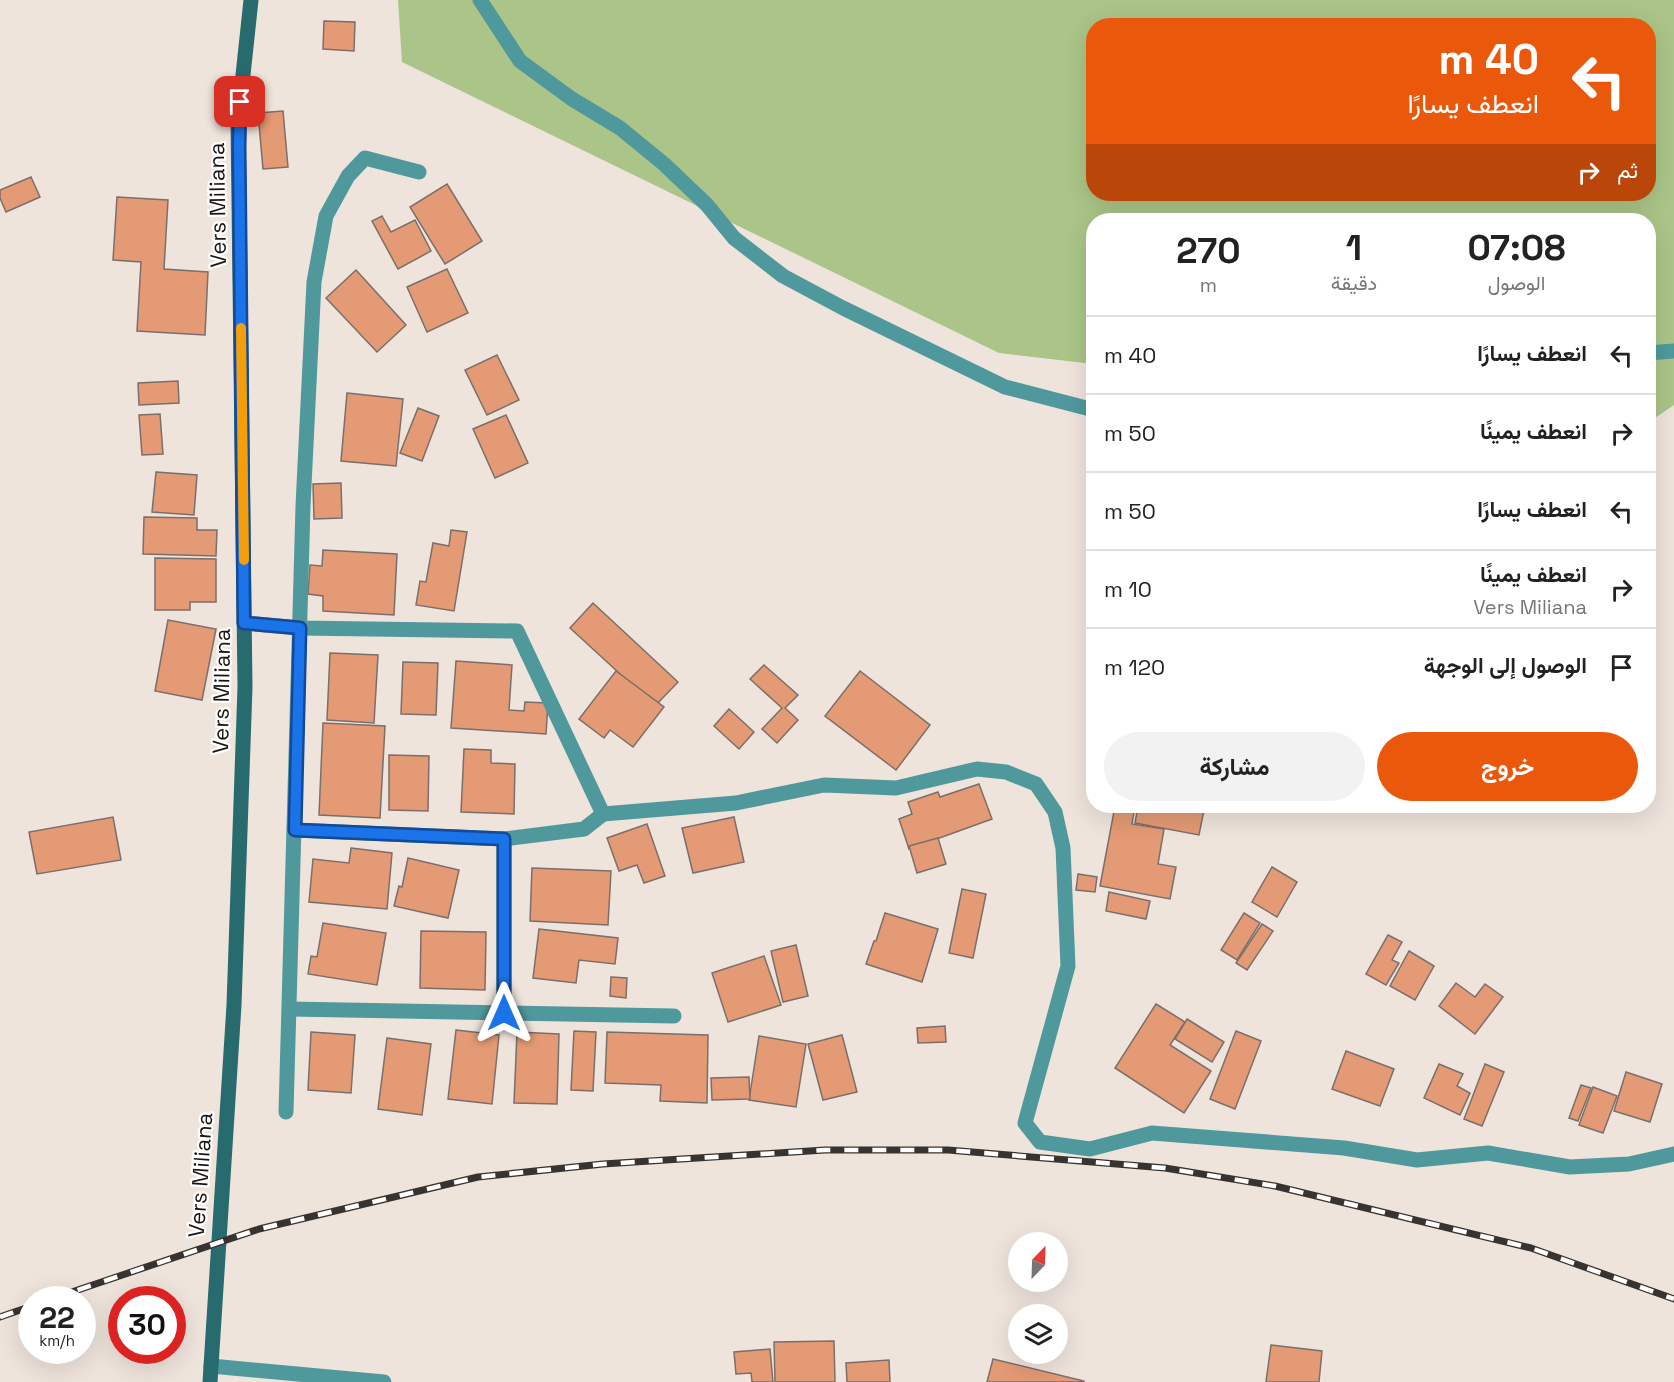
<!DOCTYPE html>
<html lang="ar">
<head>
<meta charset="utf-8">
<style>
  :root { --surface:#fff; --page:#f2f2f2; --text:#222; --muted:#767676; --line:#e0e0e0; --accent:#ea580c }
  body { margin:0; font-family:"Space Grotesk",Vazirmatn,sans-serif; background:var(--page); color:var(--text); direction:rtl; height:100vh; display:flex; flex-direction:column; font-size:22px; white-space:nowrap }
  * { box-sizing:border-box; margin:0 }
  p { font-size:20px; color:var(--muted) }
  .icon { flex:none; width:33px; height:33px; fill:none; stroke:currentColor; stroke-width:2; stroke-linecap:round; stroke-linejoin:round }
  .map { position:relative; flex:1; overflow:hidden; direction:ltr }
  .side { position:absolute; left:1086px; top:213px; width:570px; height:600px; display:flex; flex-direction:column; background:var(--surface); border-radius:24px; box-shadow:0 6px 24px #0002; direction:rtl }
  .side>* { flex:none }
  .guide { position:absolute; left:1086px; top:18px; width:570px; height:183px; border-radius:24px; box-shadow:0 6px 24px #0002; direction:rtl; background:#ea580c; color:#fff; overflow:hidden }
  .needle { width:39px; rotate:23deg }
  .fabs { position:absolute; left:1008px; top:1232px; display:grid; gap:12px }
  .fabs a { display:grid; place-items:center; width:60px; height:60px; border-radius:50%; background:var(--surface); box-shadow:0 6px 24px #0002; font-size:30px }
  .speed { position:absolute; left:18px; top:1286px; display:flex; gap:12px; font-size:30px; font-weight:700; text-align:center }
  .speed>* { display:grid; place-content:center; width:78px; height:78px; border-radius:50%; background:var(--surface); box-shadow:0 6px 24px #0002; line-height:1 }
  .speed small { font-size:15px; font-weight:400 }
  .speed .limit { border:9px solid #d22; background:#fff; color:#111 }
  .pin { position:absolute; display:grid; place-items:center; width:51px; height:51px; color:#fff; margin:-26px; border-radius:12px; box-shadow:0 3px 9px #0006 }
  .me { position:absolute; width:66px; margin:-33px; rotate:0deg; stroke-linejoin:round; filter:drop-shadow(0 0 4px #0008) }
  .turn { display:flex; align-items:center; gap:21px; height:126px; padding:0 18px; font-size:27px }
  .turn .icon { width:78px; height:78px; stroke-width:2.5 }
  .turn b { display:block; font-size:42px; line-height:51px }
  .then { display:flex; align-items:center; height:57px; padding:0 18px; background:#0003; gap:12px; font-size:22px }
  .eta { display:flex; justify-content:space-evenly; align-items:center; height:102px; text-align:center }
  .eta b { font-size:36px; font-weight:700; line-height:42px }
  .button { display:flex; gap:12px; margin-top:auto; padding:12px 18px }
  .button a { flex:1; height:69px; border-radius:36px; background:var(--accent); color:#fff; font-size:24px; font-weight:700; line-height:69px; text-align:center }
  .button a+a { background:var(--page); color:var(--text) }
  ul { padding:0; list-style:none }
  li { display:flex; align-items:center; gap:18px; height:78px; padding:0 18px; border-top:2px solid var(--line) }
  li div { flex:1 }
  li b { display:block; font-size:22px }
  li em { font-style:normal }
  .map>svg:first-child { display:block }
  .green { fill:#abc588; fill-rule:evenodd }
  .building { fill:#e49a74; stroke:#7a6f6a; stroke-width:1.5 }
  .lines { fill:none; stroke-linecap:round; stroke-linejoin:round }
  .street { stroke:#4f999d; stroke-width:15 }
  .secondary { stroke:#286b6f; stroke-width:15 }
  .rail-casing { stroke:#383330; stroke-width:7 }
  .rail { stroke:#fff; stroke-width:4.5; stroke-dasharray:14; stroke-linecap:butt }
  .route-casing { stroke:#114b97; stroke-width:15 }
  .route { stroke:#1a73e8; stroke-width:10 }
  .slow { stroke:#f59e0b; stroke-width:10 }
  .labels { text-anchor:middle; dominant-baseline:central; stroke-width:4.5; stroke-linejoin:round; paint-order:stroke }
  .street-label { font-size:22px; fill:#181412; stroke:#fff }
</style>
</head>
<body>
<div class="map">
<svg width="1674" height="1382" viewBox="0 0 1674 1382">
  <rect width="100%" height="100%" fill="#efe4dc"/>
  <path class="green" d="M398 0H1674V405L1649 422 1648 220H1094L1093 364 999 353 402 62ZM1094 26H1648V194H1094Z"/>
  <g class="building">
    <path d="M324 21 355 22 354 51 323 49Z"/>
    <path d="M283 111 288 167 263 169 258 113Z"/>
    <path d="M31 177 40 197 6 212 0 198V190Z"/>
    <path d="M447 184 482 241 445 264 410 207Z"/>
    <path d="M117 197 168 200 164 269 208 272 205 335 137 331 141 262 113 260Z"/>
    <path d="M382 216 391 232 415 220 431 251 398 269 372 221Z"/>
    <path d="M447 269 468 313 427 332 407 287Z"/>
    <path d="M356 270 406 325 377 352 326 298Z"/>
    <path d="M497 355 519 400 487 415 465 370Z"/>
    <path d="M178 381 179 403 139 405 138 383Z"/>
    <path d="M347 393 403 399 396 466 341 461Z"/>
    <path d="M418 408 439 416 422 461 400 453Z"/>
    <path d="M160 414 163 454 142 455 139 415Z"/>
    <path d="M506 415 528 463 495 478 473 429Z"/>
    <path d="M156 472 197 475 194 515 152 512Z"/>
    <path d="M341 483 342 518 314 519 313 484Z"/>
    <path d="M144 517 197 518V530H217L216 556 143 554Z"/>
    <path d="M451 530 467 532 454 611 416 605 420 581 426 582 433 543 449 546Z"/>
    <path d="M323 550 397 554 394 615 323 611V596L308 594 310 565 322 566Z"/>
    <path d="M155 558 216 559V602H190V610H155Z"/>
    <path d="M593 603 678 682 655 706 570 628Z"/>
    <path d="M168 620 216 629 202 700 155 691Z"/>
    <path d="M330 653 378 655 374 723 327 720Z"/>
    <path d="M456 661 512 665 509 710 524 711 525 702 548 703 546 734 451 728Z"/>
    <path d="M403 662 438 663 436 715 401 714Z"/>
    <path d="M764 665 798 695 785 708 798 720 777 743 762 729 782 708 750 679Z"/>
    <path d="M616 671 664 707 633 747 610 730 604 738 579 719Z"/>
    <path d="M860 671 930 725 896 770 825 716Z"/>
    <path d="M729 709 754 732 739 749 714 726Z"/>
    <path d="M323 723 385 726 380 818 319 815Z"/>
    <path d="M464 749 491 750V763L515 764 514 814 461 812Z"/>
    <path d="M389 755 429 756 428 811 389 810Z"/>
    <path d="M979 784 992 819 909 849 899 819 912 814 908 802 938 792 940 797Z"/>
    <path d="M1115 806H1135L1132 824 1164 829 1158 864 1176 867 1170 899 1100 886Z"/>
    <path d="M1138 806H1179L1204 810 1199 835 1135 823Z"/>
    <path d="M113 817 121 860 37 874 29 832Z"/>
    <path d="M734 817 744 862 693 873 682 828Z"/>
    <path d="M647 824 665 876 644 883 637 865 619 871 607 838Z"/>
    <path d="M938 838 946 864 917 873 909 846Z"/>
    <path d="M351 848 392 853 387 909 309 902 313 859 349 863Z"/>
    <path d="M408 858 459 870 448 918 394 906 399 886 402 887Z"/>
    <path d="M1272 867 1297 882 1277 917 1252 902Z"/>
    <path d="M532 868 611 871 608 925 530 921Z"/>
    <path d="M1078 874 1097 877 1095 892 1076 890Z"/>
    <path d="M962 889 986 894 973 958 949 953Z"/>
    <path d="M1109 892 1150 901 1146 919 1106 911Z"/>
    <path d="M885 913 938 929 922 982 866 964 874 941H876Z"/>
    <path d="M1244 913 1260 923 1237 960 1221 950Z"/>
    <path d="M323 923 386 933 377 985 308 974 311 956 317 957Z"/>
    <path d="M1262 924 1273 931 1247 970 1236 963Z"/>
    <path d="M539 929 618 938 615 964 579 960 576 983 533 978Z"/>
    <path d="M421 931 486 932 485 990 420 988Z"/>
    <path d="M1388 935 1402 942 1392 960 1399 963 1386 985 1366 974Z"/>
    <path d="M796 945 808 996 783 1002 771 951Z"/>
    <path d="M1409 951 1434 966 1415 1000 1390 986Z"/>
    <path d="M764 956 781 1005 728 1022 712 973Z"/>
    <path d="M611 977 627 978 626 998 610 996Z"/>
    <path d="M1456 983 1475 997 1485 984 1503 997 1475 1034 1439 1006Z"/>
    <path d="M1156 1004 1185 1022 1170 1045 1211 1071 1184 1113 1115 1068Z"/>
    <path d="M1187 1019 1224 1042 1212 1062 1175 1039Z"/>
    <path d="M945 1026 946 1042 918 1043 917 1028Z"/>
    <path d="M456 1030 499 1035 492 1104 448 1099Z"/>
    <path d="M574 1031 596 1032 593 1091 571 1090Z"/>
    <path d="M1236 1031 1261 1041 1235 1109 1210 1099Z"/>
    <path d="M311 1032 355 1035 351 1093 308 1090Z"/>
    <path d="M517 1032 559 1034 557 1104 514 1103Z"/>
    <path d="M607 1032 708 1035 707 1103 660 1101 661 1085 605 1083Z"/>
    <path d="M842 1035 857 1092 823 1100 808 1044Z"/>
    <path d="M759 1036 806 1044 796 1107 749 1100Z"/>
    <path d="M387 1038 431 1044 422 1115 378 1109Z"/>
    <path d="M1346 1051 1394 1069 1380 1106 1332 1089Z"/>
    <path d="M1439 1064 1463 1074 1457 1086 1470 1093 1460 1115 1424 1098Z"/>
    <path d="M1485 1064 1504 1072 1482 1126 1464 1119Z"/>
    <path d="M1626 1072 1662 1084 1650 1122 1614 1111Z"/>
    <path d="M749 1077 750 1099 712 1100 711 1078Z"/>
    <path d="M1581 1085 1591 1088 1578 1121 1569 1118Z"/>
    <path d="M1593 1087 1617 1096 1603 1133 1579 1125Z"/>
    <path d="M834 1341 835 1382H775L774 1342Z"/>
    <path d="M1271 1345 1322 1351 1319 1382H1266Z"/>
    <path d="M770 1349 773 1382H752L751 1373 736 1374 734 1352Z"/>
    <path d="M993 1359 1084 1381V1382H987Z"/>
    <path d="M889 1360 890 1382H847L846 1363Z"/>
  </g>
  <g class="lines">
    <g class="street">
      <path d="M480 0 520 61 572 99 620 128 664 164 707 205 734 238 783 276 843 308 1005 387 1094 410"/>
      <path d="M1648 353 1674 351"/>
      <path d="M244 623 300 628 517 631 603 814 584 829 504 839 295 830"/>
      <path d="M603 814 736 803 824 785 896 788 977 769 1006 772 1036 784 1055 812 1063 848 1068 966 1025 1123 1040 1142 1090 1149 1152 1133 1344 1148 1417 1160 1488 1153 1570 1167 1629 1164 1674 1154"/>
      <path d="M504 839V1013"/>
      <path d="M290 1009 674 1016"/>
      <path d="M286 1112 303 506 314 282 326 216 348 176 365 158 419 172"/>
      <path d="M211 1366 384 1382"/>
    </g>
    <path class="secondary" d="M210 1382 234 1005 245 687 238 122 251 0"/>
    <defs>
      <g id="rail">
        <path d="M51 1299 259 1229 478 1177 603 1164 825 1150H948L1165 1168 1275 1186 1531 1248 1674 1299"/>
        <path d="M0 1317 32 1306"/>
      </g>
    </defs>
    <use href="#rail" class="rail-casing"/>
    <use href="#rail" class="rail"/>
  </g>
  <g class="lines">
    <defs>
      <path id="route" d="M240 102 239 146 244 623 300 628 295 830 504 839V1013"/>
    </defs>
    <use href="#route" class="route-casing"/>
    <use href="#route" class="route"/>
    <path class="slow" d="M241 328 244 560"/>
  </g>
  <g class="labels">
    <g class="street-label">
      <text transform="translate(217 205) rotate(-91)">Vers Miliana</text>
      <text transform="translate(221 691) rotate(-89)">Vers Miliana</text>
      <text transform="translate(200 1175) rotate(-86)">Vers Miliana</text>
    </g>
  </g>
</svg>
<div class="fabs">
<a><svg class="needle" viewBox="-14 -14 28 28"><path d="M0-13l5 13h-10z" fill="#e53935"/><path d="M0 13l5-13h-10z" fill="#767676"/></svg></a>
<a><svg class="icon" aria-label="layers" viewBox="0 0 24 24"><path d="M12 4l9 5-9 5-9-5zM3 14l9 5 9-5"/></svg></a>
</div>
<div class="speed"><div>22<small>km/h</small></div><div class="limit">30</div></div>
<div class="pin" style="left:240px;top:102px;background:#d93025"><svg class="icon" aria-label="arrive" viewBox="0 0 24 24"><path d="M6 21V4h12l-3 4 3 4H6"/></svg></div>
<svg class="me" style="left:504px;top:1013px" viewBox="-20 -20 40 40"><path d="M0-17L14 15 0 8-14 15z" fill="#1a73e8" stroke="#fff" stroke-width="4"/></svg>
<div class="guide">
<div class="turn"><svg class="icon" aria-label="left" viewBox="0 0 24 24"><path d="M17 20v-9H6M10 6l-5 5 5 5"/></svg><div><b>40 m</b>انعطف يسارًا</div></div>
<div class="then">ثم<svg class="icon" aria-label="right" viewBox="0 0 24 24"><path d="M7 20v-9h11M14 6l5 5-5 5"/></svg></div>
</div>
<section class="side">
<div class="eta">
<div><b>07:08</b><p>الوصول</p></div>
<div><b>1</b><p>دقيقة</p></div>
<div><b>270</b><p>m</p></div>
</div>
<ul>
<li><svg class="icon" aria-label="left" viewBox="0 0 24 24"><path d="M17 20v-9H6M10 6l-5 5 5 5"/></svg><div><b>انعطف يسارًا</b></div><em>40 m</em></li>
<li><svg class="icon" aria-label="right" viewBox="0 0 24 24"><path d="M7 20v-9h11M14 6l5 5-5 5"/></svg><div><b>انعطف يمينًا</b></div><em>50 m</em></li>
<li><svg class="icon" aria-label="left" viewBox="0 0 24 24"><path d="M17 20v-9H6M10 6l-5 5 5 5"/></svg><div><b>انعطف يسارًا</b></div><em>50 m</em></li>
<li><svg class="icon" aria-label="right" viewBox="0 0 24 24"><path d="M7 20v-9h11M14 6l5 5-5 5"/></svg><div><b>انعطف يمينًا</b><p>Vers Miliana</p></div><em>10 m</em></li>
<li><svg class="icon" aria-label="arrive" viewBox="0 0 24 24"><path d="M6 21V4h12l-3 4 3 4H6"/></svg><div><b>الوصول إلى الوجهة</b></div><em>120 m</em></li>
</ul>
<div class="button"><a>خروج</a><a>مشاركة</a></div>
</section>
</div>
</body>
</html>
